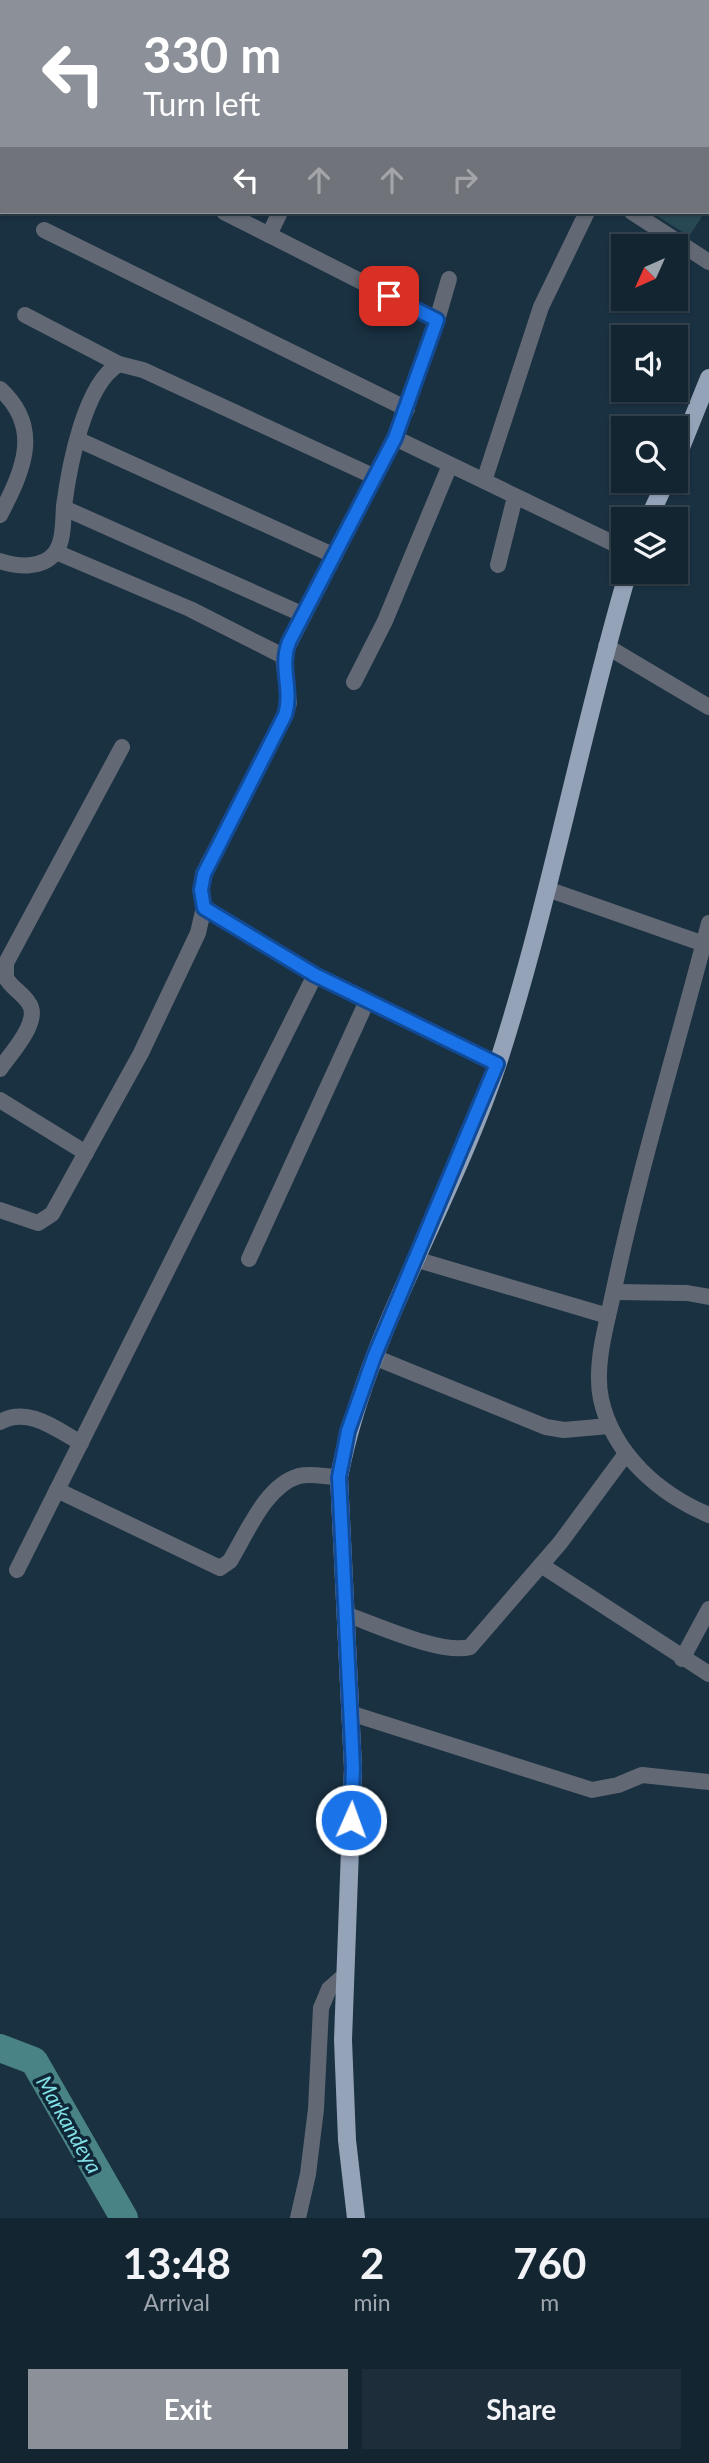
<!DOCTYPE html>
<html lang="en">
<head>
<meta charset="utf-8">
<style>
  :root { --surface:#142532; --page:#1d2d3a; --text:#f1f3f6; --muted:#9da5ac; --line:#33424d; --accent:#8c9099 }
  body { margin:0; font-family:Lato,sans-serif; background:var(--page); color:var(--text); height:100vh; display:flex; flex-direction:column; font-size:26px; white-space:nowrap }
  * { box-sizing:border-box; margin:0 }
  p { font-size:23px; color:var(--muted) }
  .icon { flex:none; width:38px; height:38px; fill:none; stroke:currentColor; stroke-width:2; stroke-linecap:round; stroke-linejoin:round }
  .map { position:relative; height:2218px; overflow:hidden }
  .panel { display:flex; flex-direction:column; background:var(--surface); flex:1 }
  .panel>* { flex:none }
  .banner { position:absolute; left:0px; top:0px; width:710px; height:214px; box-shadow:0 2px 5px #0004,0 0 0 2px var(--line); background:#8c9099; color:#fff; overflow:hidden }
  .needle { width:46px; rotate:225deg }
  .buttons { position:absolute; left:611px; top:234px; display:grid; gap:14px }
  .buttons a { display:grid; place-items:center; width:77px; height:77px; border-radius:0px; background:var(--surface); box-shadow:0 2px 5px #0004,0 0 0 2px var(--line); font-size:35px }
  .pin { position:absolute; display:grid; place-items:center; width:60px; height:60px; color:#fff; margin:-30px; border-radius:14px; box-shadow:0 4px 10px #0006 }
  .me { position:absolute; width:77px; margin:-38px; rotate:2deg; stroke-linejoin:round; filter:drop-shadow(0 0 5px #0008) }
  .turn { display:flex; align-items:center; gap:24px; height:147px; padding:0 28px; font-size:32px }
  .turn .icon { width:91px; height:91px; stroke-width:2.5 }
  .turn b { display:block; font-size:49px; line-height:60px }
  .lanes { display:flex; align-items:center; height:66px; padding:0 28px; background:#0003; justify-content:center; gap:35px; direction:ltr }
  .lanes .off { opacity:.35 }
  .eta { display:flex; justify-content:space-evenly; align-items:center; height:119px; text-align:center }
  .eta b { font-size:42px; font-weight:700; line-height:49px }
  .primary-button { display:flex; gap:14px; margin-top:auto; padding:14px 28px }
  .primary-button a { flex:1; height:80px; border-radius:0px; background:var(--accent); color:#fff; font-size:28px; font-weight:700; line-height:80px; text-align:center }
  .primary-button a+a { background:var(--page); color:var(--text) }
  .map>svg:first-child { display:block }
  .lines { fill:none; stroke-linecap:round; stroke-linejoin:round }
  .river { stroke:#498386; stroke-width:28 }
  .building { fill:#284954 }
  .minor { stroke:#636974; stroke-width:16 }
  .major { stroke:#95a3b9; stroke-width:18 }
  .route-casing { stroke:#114b97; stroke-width:18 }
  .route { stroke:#1a73e8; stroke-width:12 }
  .labels { text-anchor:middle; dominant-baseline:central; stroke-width:7; stroke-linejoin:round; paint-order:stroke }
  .water-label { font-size:21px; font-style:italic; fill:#82e1e7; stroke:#102737 }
</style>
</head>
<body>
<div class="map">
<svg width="709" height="2218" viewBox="0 0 709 2218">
  <rect width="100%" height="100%" fill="#1a3142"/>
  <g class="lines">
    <path class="river" d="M0 2048 34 2061 124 2218"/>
  </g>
  <path class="building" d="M651 212H705L689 236Z"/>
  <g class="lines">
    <g class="minor">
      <path d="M307 0 310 2"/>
      <path d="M591 0 593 2"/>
      <path d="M197 2V0"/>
      <path d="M279 2 280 0"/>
      <path d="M380 2V0"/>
      <path d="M670 2 671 0"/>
      <path d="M224 212 437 320 395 438"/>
      <path d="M632 212 709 262"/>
      <path d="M44 230 407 409"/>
      <path d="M269 235 280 212"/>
      <path d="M25 315 119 364"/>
      <path d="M437 320 449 279"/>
      <path d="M0 389C43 428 23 471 0 515"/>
      <path d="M79 440 335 556"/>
      <path d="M484 481 541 307 587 212"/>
      <path d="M64 508 304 615"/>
      <path d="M56 552 190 609 283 656"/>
      <path d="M0 561C18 567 42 569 55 553 64 541 63 520 64 506 69 468 84 384 119 364L143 370 375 477 395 438 623 548"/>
      <path d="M498 565 515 497"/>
      <path d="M606 646 709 707"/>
      <path d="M354 682 385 621 450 465"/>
      <path d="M547 889 704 944"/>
      <path d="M204 907 315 975 497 1064"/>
      <path d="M709 923C677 1047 639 1169 613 1294 606 1327 594 1366 601 1399 613 1454 659 1494 709 1515"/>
      <path d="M0 1069C10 1054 43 1020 28 1002 22 993 12 988 6 978V963L122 747"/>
      <path d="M0 1100 86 1153"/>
      <path d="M0 1210 38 1223 52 1214 141 1053 198 933 204 907 201 890 203 874 285 715 289 703 283 656 375 477"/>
      <path d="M249 1259 367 1001"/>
      <path d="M418 1260 608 1316"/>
      <path d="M614 1292 687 1293 709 1297"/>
      <path d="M374 1357 546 1427 564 1430 609 1426"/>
      <path d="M0 1422C28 1406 56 1429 81 1443"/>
      <path d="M57 1490 220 1568 230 1561C247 1533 266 1485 299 1476 311 1473 326 1477 339 1477"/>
      <path d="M541 1565 709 1674"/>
      <path d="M17 1570 315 975"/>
      <path d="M345 1614C375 1624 441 1655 470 1647L560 1543 625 1455"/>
      <path d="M682 1659 709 1609"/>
      <path d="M350 1713 592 1790 618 1785 642 1775 709 1782"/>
      <path d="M298 2218 308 2174 316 2109 321 2008 329 1989 346 1974"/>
    </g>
    <g class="major">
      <path d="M676 460 709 378"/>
      <path d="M648 520 666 481"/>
      <path d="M356 2218 347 2140 343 2040 353 1768 339 1477C367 1332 452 1203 498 1063 550 902 580 735 628 572"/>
    </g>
  </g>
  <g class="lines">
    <defs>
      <path id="route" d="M351 1820 353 1768 339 1477 348 1431 374 1357 497 1064 315 975 204 908 201 890 204 874 285 715C293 690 279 667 289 642L395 438 437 320 389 296"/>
    </defs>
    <use href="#route" class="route-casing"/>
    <use href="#route" class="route"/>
  </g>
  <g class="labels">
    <g class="water-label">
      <text transform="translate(70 2124) rotate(60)">Markandeya</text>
    </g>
  </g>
</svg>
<div class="buttons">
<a><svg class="needle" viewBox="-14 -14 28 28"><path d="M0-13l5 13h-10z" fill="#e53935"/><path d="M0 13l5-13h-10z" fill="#9da5ac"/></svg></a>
<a><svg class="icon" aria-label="sound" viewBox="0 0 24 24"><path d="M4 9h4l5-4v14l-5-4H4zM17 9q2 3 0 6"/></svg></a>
<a><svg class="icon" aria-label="search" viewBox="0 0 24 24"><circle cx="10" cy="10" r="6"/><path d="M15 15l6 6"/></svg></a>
<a><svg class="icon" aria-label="layers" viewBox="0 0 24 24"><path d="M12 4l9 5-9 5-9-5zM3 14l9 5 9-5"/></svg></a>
</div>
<div class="pin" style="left:389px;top:296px;background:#d93025"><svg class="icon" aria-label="arrive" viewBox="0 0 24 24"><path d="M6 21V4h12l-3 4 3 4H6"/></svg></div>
<svg class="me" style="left:351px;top:1820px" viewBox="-20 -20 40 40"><circle r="17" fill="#1a73e8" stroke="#fff" stroke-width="3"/><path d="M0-11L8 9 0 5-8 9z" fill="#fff"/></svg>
<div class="banner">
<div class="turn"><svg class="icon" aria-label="left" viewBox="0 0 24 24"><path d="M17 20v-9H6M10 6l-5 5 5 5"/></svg><div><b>330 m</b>Turn left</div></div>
<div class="lanes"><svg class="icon" aria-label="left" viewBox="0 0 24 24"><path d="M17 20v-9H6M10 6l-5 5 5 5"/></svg><svg class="icon off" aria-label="ahead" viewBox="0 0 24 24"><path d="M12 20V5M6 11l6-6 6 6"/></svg><svg class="icon off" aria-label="ahead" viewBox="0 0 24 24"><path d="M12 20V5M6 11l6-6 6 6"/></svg><svg class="icon off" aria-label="right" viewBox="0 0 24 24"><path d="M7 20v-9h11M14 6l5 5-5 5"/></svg></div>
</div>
</div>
<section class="panel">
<div class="eta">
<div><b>13:48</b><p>Arrival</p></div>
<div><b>2</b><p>min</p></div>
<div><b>760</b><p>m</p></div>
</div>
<div class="primary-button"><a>Exit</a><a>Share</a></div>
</section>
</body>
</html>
